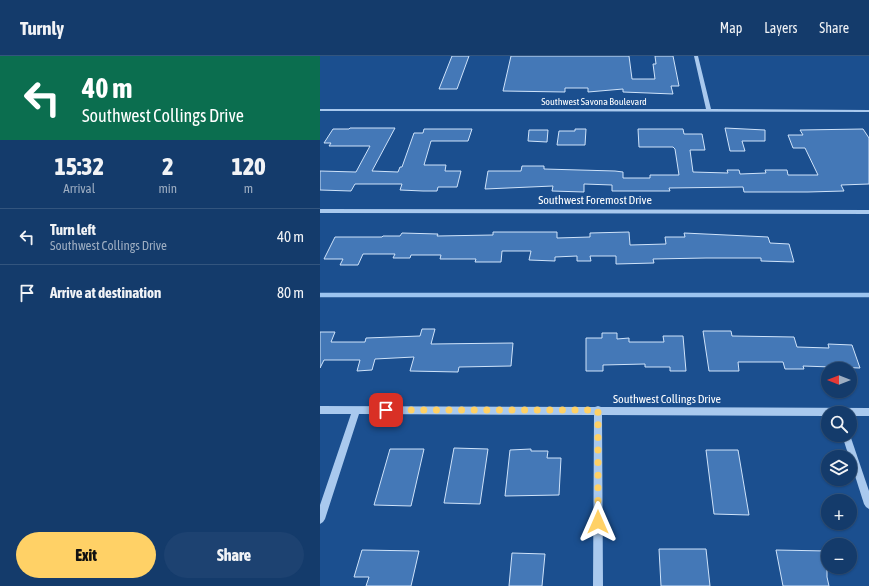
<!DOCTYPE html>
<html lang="en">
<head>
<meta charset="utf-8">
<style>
  :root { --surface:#143b6b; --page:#1d4271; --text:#f1f3f6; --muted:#9dadc1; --line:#33557e; --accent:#ffd166 }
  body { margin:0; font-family:"Asap Condensed",sans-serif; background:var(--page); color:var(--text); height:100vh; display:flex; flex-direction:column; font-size:15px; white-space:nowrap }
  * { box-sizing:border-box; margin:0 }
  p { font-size:13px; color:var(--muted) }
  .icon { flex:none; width:22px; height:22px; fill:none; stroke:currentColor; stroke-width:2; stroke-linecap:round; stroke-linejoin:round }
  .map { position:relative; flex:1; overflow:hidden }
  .drawer { display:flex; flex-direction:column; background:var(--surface); width:320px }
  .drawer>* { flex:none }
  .top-card { background:#0b6e4f; color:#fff; overflow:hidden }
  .needle { width:26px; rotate:270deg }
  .buttons { position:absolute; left:501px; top:306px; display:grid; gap:8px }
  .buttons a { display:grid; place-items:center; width:36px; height:36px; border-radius:50%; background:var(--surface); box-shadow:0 1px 3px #0004,0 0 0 1px var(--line); font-size:20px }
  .pin { position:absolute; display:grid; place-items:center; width:34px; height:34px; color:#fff; margin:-17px; border-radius:8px; box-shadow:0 2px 6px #0006 }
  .me { position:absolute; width:44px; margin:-22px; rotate:0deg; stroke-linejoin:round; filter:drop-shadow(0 0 3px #0008) }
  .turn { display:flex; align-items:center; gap:14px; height:84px; padding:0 16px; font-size:18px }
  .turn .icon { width:52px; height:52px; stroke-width:2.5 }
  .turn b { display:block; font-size:28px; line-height:34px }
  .eta { display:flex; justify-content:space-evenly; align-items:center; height:68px; text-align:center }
  .eta b { font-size:24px; font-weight:800; line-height:28px }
  .action { display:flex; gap:8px; margin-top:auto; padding:8px 16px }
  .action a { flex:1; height:46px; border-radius:24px; background:var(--accent); color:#111; font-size:16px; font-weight:800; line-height:46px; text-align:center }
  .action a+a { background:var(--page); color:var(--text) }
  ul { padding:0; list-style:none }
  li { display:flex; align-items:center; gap:12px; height:56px; padding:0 16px; border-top:1px solid var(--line) }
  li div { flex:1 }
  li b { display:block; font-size:15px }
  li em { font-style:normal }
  header { display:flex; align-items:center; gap:24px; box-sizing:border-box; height:56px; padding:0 20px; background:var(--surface); border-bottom:1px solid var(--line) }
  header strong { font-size:19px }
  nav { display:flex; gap:22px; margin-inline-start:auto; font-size:14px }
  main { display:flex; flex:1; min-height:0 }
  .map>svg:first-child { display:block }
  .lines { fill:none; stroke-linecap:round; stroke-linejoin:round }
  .stream { stroke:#9cc4f0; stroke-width:4.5 }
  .building { fill:#4478b7; stroke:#cfe3fa }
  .minor { fill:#a9c9ee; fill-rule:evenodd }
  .route { stroke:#ffd166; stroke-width:7; stroke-dasharray:0 12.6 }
  .labels { text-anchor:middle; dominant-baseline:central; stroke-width:3; stroke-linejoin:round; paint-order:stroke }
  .far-street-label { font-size:10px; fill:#fff; stroke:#1b4f8f }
  .street-label { font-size:12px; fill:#fff; stroke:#1b4f8f }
</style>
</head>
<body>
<header>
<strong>Turnly</strong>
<nav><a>Map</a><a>Layers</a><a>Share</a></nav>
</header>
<main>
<section class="drawer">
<div class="top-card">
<div class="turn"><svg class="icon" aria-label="left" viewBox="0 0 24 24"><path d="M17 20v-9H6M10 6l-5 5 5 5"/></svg><div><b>40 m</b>Southwest Collings Drive</div></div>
</div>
<div class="eta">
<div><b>15:32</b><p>Arrival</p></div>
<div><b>2</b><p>min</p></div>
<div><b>120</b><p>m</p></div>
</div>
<ul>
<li><svg class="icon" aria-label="left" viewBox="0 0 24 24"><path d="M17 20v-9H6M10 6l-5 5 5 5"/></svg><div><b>Turn left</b><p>Southwest Collings Drive</p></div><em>40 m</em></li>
<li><svg class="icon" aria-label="arrive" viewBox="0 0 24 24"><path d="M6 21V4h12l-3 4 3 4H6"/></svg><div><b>Arrive at destination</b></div><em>80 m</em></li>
</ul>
<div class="action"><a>Exit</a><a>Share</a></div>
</section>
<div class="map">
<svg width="549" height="530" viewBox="0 0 549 530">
  <rect width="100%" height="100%" fill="#1b4f8f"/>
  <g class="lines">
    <path class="stream" d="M0 239H549"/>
  </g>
  <g class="building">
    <path d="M132 0H149L137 33H119Z"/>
    <path d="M191 0H309L312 23H335L333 8H336L335 0H353L359 30H351L353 38 303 36V33L268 36V32H245V36L183 35Z"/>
    <path d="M30 72H75L52 115 78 116 80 111H82L94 77H103L104 73H152L148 85H111L104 109H126L125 115H141L137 131H118L117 135H103L80 134 82 128H35L31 135 0 134V115L36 116 50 90H9L11 87H4L13 73H29Z"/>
    <path d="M405 72 445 74V85H422L425 95H410Z"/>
    <path d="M255 73H266L265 89H237L239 75H255Z"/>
    <path d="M318 73H363L364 78H382L385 94H370L373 116 408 117 407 114H419L420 118 446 117 445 114H467L468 119H498L485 92H473L468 79H483L480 74 543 73 549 82V128L521 129 524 135 488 136H424L423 131 349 132 350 135H292V129L264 128V136L232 135 233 130 165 133 168 115H201L202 110H224V113L295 115 303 116V122H330V119H359L355 93 353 91H319Z"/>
    <path d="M209 74H228L227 86 208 85Z"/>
    <path d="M173 176H237V182L270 181V177L309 176 310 189 346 188 345 181H365L364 177 448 181 450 187 469 188 474 206 441 205V202H386L333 203 334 207 296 208V200H270L271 205H257V200L235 201V205L209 204 211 195H182L181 206H155L156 203H120L121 199H91L90 202H73L75 198H43L38 209H20L23 203H4L15 181H62L63 180H80L82 177 118 178 117 180 173 179Z"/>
    <path d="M102 273H115L111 288 193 287 191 310 139 311 138 316 90 315 94 301 55 303 52 314 37 315 40 304H4L0 312V276H15L11 286H45L46 282 100 280Z"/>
    <path d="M383 275H411L412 280 474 281 477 291 509 292 508 288 532 289 540 312 483 310 484 313H465L463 306H418L419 315H389Z"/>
    <path d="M282 277H297V283L309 282V286H344L343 280H363L366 315H350V311H325V308L283 309V315H266V282H282Z"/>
    <path d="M134 392 168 393 160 448 124 447Z"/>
    <path d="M70 393H104L91 450 54 449Z"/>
    <path d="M211 393V395H228L227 402H241L239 439 185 440 190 394Z"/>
    <path d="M386 394H418L429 459 394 458Z"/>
    <path d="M339 493H386L390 530H341Z"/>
    <path d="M42 494 99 495 91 530H46L49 521H34Z"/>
    <path d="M456 494 507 495V521L509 530H463Z"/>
    <path d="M192 497 225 498 222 530H189Z"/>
  </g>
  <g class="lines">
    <g class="minor">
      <path d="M374 0H378L391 53 549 54V56L0 55V53H386Z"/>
      <path d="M0 153 549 154V158L0 157Z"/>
      <path d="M0 350 275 351 278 350 281 351 549 352V360H530V357H508V360L282 359 283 530H273L274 359 39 358 5 463 3 466 0 468V449L31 358H0Z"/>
      <path d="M522 379H530L549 435V453L546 451 544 448Z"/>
    </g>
  </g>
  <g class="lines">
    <path class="route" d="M66 354H278V466"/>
  </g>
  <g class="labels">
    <g class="far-street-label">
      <text x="274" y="45">Southwest Savona Boulevard</text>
    </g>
    <g class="street-label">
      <text x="275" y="144">Southwest Foremost Drive</text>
      <text x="347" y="343">Southwest Collings Drive</text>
    </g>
  </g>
</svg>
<div class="buttons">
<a><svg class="needle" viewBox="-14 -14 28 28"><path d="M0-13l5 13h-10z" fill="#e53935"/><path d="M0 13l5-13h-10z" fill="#9dadc1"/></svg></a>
<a><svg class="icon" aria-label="search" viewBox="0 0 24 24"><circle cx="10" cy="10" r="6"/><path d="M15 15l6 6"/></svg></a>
<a><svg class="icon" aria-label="layers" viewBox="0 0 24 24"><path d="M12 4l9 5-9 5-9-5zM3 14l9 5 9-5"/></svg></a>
<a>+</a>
<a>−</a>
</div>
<div class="pin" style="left:66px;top:354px;background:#d93025"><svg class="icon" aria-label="arrive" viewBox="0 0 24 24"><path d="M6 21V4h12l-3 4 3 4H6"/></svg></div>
<svg class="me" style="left:278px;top:466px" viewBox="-20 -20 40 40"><path d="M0-17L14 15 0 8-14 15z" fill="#ffd166" stroke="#fff" stroke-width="4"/></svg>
</div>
</main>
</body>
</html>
